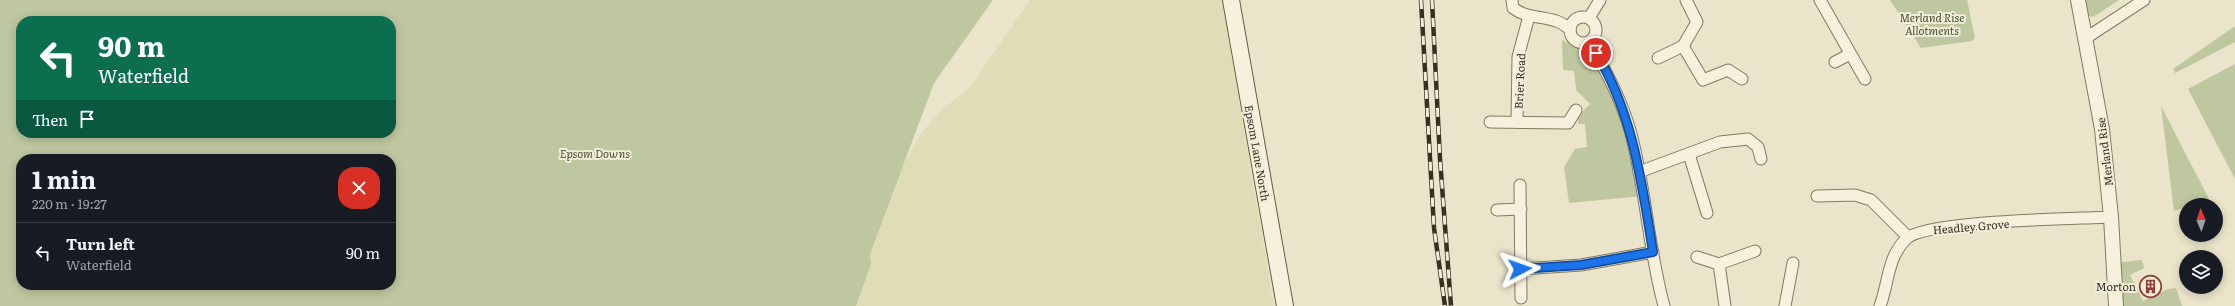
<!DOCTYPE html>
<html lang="en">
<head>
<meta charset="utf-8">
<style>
  :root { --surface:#171b24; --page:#20242c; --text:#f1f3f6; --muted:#9ea1a6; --line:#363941 }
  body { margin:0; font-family:Literata,serif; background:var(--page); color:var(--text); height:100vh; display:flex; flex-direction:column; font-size:15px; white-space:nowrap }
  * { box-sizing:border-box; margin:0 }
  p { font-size:13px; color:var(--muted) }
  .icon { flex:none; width:22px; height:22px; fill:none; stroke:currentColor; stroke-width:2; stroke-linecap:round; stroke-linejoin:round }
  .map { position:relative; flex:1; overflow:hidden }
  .side { position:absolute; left:16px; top:154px; width:380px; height:136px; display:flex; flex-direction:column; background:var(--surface); border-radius:16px; box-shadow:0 2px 10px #0003 }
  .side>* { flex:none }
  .top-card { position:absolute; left:16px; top:16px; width:380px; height:122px; border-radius:16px; box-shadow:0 2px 10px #0003; background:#0b6e4f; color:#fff; overflow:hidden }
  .needle { width:26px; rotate:358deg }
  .tools { position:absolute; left:2179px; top:198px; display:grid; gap:8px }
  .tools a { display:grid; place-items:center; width:44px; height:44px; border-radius:50%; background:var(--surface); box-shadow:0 2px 10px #0003; font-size:20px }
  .pin { position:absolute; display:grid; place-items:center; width:34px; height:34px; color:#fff; margin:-17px; border:2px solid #fff; border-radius:50%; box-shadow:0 1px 4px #0007 }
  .me { position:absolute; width:44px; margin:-22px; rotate:86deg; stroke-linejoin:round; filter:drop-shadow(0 0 3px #0008) }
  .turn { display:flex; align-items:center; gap:14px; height:84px; padding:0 16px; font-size:18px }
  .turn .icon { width:52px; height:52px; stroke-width:2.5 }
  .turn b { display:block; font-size:28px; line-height:34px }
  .then { display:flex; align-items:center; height:38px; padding:0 16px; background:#0003; gap:8px; font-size:15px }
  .round { display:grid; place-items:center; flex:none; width:42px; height:42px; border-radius:16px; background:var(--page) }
  .headline { display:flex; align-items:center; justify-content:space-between; height:68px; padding:0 16px }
  h1 { font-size:24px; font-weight:700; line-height:30px }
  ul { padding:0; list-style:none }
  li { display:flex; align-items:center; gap:12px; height:60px; padding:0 16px; border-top:1px solid var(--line) }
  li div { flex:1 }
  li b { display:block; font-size:15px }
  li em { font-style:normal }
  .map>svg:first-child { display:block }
  .farmland { fill:#dfddb8 }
  .green { fill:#bec79f; fill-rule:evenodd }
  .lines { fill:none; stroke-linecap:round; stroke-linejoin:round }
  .minor-casing { stroke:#857860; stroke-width:13 }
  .tertiary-casing { stroke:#857860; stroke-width:16 }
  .secondary-casing { stroke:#675943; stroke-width:18 }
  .minor { stroke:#f6f1dd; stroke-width:11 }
  .tertiary { stroke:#f6f1dd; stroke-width:14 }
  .secondary { stroke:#f6f1dd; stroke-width:16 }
  .rail-casing { stroke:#372f22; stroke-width:4.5 }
  .rail { stroke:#f2eed9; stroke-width:3; stroke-dasharray:9; stroke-linecap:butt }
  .route-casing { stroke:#114b97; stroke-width:10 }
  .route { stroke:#1a73e8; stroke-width:7 }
  .labels { text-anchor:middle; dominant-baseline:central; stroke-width:4; stroke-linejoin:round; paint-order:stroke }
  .park-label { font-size:11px; font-style:italic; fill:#43512b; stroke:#f2eed9 }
  .street-label { font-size:11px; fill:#372f22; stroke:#f2eed9 }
  .poi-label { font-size:11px; fill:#372f22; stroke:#f2eed9; text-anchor:end }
</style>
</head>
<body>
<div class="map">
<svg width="2235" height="306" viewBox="0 0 2235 306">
  <rect width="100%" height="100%" fill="#eae4ca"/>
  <path class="farmland" d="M1030 0H1222L1274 306H856L871 264 870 254 900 171 921 133 942 110 970 87Z"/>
  <g class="green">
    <path d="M0 0H993L934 83 870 254 871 264 856 306H0ZM21 21H391V133H21ZM21 159H391V285H21Z"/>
    <path d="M1890 0H1967L1975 38 1972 41 1921 48Z"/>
    <path d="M2084 0H2119L2093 17 2088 15Z"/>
    <path d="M2235 26V42L2175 73 2173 69Z"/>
    <path d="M1562 40C1574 46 1593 53 1602 63 1619 82 1636 168 1643 196L1569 203 1564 167 1575 149 1587 147 1585 124H1578V116L1590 104 1576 90 1574 71 1563 70Z"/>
    <path d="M2235 64V179L2188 89Z"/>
    <path d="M2161 106 2210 201 2186 205V207L2174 211Z"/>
    <path d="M2142 260 2144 268 2130 275 2143 301 2168 289 2176 288 2182 306H2116L2114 263Z"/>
  </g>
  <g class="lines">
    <defs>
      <g id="minor">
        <path d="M1512 0 1513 8C1526 18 1541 16 1556 21 1561 22 1565 26 1570 29"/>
        <path d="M1686 0 1697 22 1683 46 1703 80 1728 70 1742 79"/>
        <path d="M1820 0 1865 79"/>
        <circle cx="1583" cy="30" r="13"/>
        <path d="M1589 18 1600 0"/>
        <path d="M2086 38 2144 0"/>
        <path d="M1589 42C1606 70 1621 99 1630 130 1646 188 1648 248 1664 306"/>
        <path d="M1658 58 1683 46"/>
        <path d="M1835 62 1850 54"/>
        <path d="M1490 122 1568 123 1576 110"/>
        <path d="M1517 122 1518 57 1529 16"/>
        <path d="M1689 154 1707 213"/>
        <path d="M1639 172 1720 142 1748 139 1758 147 1761 159"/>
        <path d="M1520 185 1521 298"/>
        <path d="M1817 196 1855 195 1871 200 1908 237"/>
        <path d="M1497 210 1521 209"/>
        <path d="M1697 257 1719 264"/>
        <path d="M1520 269 1581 265 1653 252"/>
        <path d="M1725 306 1719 264 1755 251"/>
        <path d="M1785 306 1793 263"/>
        <path d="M1880 306C1889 282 1887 258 1906 239 1925 220 2077 219 2111 217"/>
      </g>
      <path id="tertiary" d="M2078 0 2102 129 2111 217 2116 306"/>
      <path id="secondary" d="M1231 0 1285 306"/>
    </defs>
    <use href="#minor" class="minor-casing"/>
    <use href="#tertiary" class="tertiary-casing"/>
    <use href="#secondary" class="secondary-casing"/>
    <use href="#minor" class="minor"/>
    <use href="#tertiary" class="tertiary"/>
    <use href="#secondary" class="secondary"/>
    <defs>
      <g id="rail">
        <path d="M1421 0 1434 228 1445 306"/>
        <path d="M1432 0 1440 159 1451 306"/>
      </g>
    </defs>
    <use href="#rail" class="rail-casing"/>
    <use href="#rail" class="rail"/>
  </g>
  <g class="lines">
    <defs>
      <path id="route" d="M1520 269 1581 265 1653 252C1642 184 1633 113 1596 53"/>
    </defs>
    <use href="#route" class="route-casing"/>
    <use href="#route" class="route"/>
  </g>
  <defs>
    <symbol id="building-ring" viewBox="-11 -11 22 22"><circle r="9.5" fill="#f2eed9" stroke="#8d4137" stroke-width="1.5"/><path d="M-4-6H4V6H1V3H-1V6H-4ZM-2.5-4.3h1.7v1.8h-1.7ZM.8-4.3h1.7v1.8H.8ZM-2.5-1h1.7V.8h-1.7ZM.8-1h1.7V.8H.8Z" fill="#8d4137"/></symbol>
  </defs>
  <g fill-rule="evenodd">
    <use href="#building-ring" x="2138" y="274" width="25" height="25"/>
  </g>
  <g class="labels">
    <g class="park-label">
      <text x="1932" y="17">Merland Rise<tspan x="1932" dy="13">Allotments</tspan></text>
      <text x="595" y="153">Epsom Downs</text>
    </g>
    <g class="street-label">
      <text transform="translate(1519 81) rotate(-87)">Brier Road</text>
      <text transform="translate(2104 152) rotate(-97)">Merland Rise</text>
      <text transform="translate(1258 153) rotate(80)">Epsom Lane North</text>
      <text transform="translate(1971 226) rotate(-5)">Headley Grove</text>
    </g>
    <g class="poi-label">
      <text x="2136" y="286">Morton</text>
    </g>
  </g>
</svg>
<div class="tools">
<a><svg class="needle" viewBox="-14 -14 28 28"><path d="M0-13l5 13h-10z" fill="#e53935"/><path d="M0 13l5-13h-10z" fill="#9ea1a6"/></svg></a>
<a><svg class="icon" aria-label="layers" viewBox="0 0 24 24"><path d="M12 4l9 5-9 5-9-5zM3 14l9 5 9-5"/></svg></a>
</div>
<div class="pin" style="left:1596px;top:53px;background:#d93025"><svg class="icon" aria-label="arrive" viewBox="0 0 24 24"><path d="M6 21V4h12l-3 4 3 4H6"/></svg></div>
<svg class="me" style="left:1520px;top:269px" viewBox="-20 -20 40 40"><path d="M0-17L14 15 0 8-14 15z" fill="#1a73e8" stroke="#fff" stroke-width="4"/></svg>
<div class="top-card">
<div class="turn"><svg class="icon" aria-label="left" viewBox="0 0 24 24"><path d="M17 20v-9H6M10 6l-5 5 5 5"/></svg><div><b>90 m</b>Waterfield</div></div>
<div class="then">Then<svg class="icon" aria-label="arrive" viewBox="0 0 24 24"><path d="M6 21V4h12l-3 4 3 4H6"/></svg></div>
</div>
<section class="side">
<div class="headline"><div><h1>1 min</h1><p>220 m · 19:27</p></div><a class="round" style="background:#d93025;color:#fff"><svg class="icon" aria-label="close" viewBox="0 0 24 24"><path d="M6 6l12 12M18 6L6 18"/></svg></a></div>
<ul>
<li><svg class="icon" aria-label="left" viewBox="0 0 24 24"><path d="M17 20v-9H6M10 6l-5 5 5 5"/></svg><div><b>Turn left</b><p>Waterfield</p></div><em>90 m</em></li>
</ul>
</section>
</div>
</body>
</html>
